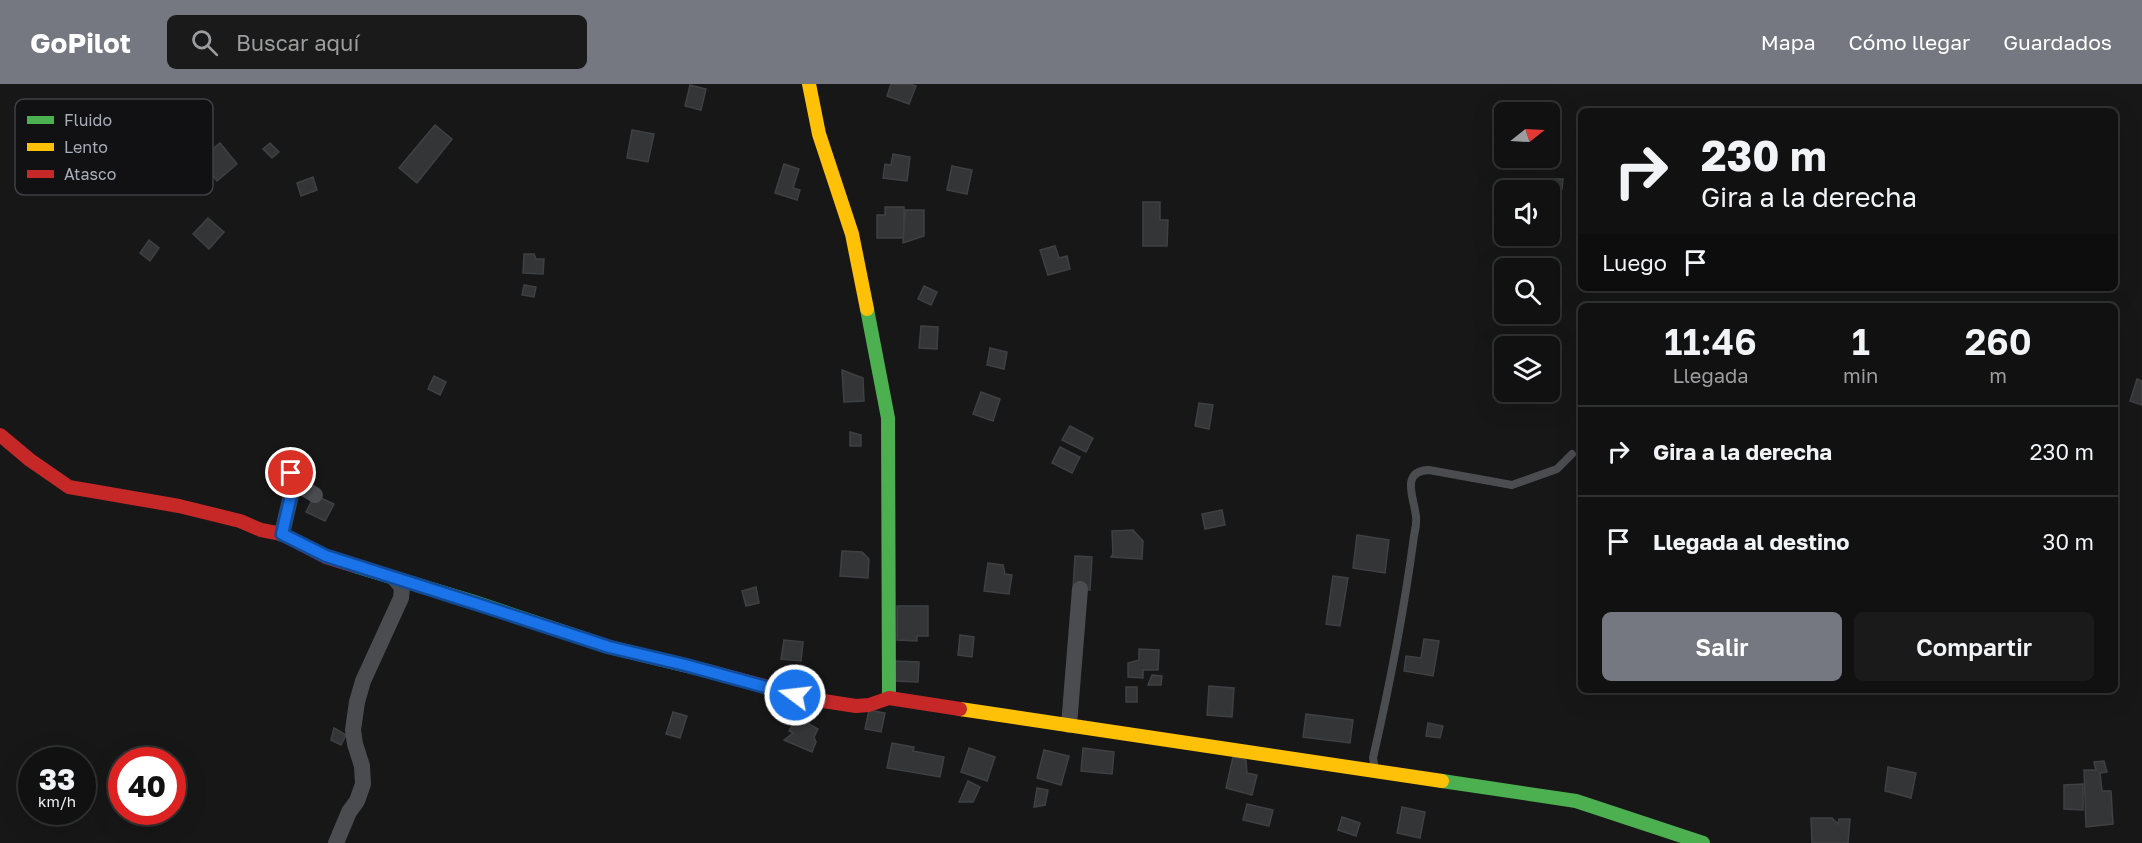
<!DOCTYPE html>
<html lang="es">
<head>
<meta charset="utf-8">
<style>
  :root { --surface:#111; --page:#1a1a1a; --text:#f1f3f6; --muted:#9c9d9f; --line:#303131; --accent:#757880 }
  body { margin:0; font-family:"Golos Text",sans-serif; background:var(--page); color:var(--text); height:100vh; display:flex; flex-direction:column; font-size:22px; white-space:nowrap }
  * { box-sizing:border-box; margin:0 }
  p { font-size:20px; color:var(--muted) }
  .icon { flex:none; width:33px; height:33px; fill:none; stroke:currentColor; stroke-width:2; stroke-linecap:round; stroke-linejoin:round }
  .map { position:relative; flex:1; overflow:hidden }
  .panel { position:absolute; left:1578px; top:219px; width:540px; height:390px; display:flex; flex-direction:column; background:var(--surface); border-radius:9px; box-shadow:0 6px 24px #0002,0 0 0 2px var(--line) }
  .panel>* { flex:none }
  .guide { position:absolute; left:1578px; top:24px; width:540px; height:183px; border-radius:9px; box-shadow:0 6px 24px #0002,0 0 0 2px var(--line); background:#111; color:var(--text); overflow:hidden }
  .needle { width:39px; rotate:72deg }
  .buttons { position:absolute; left:1494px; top:18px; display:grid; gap:12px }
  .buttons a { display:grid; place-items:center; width:66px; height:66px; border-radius:9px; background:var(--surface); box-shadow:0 6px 24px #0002,0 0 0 2px var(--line); font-size:30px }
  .speed { position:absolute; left:18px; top:663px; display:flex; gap:12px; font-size:30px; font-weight:700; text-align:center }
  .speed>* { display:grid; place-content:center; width:78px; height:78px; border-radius:50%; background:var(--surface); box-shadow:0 6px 24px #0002,0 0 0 2px var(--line); line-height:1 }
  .speed small { font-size:15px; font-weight:400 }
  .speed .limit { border:9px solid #d22; background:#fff; color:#111 }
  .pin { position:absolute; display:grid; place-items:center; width:51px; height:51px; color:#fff; margin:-26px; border:3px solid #fff; border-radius:50%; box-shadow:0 2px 6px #0007 }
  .me { position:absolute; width:66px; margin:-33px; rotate:285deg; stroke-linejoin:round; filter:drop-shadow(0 0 4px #0008) }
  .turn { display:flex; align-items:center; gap:21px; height:126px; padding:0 24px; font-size:27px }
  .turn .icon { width:78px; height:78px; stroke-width:2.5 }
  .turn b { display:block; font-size:42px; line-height:51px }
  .then { display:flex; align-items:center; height:57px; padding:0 24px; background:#0003; gap:12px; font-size:22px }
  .eta { display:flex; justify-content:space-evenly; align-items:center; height:102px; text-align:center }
  .eta b { font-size:36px; font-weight:600; line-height:42px }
  .cta { display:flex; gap:12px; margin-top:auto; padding:12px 24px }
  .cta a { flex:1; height:69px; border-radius:9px; background:var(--accent); color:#fff; font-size:24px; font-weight:600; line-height:69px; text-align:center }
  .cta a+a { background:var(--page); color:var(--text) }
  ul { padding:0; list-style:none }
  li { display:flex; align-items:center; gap:18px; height:90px; padding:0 24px; border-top:2px solid var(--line) }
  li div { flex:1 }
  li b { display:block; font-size:22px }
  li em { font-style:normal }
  header { display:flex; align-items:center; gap:36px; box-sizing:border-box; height:84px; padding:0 30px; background:var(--accent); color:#fff }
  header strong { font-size:28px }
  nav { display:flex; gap:33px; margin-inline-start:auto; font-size:21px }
  .search { width:420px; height:54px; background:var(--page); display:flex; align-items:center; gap:15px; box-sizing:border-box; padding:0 21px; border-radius:9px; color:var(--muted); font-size:22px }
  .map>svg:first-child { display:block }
  .building { fill:#343537; stroke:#3f4043; stroke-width:1.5 }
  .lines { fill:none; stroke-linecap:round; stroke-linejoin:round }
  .lane { stroke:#4b4c50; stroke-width:8 }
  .street { stroke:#4b4c50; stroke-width:16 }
  .fast { stroke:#4caf50; stroke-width:14 }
  .slow { stroke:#ffc107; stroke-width:14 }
  .jam { stroke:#c62828; stroke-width:14 }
  .route-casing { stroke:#114b97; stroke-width:15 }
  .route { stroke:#1a73e8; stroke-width:10 }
  .key { fill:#111113; stroke:#3e4045; stroke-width:1.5 }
  .key-label { font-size:16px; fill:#a8adb8 }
</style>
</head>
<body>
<header>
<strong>GoPilot</strong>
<div class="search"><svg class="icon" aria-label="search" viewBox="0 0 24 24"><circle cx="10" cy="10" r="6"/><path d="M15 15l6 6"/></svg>Buscar aquí</div>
<nav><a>Mapa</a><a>Cómo llegar</a><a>Guardados</a></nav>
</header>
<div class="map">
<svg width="2142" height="759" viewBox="0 0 2142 759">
  <rect width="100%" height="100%" fill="#171717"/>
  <g class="building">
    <path d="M891 0H910L916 2 909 20 887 12Z"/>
    <path d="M690 1 706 5 701 26 685 22Z"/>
    <path d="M435 41 452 55 417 99 399 84Z"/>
    <path d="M632 46 654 50 648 78 627 74Z"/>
    <path d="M220 59 237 80 217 97 200 75Z"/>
    <path d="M270 59 279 68 272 74 263 65Z"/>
    <path d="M893 70 910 73 907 97 883 94 885 80 891 81Z"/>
    <path d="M784 80 799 85 793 104 800 106 797 116 775 109Z"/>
    <path d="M952 82 972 86 967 110 947 106Z"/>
    <path d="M313 93 317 106 301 112 297 99Z"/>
    <path d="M1552 95H1563L1562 105H1551Z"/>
    <path d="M1143 118H1160V136H1168L1167 162H1143Z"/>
    <path d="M885 123H904V154H877V131H885Z"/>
    <path d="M905 126H924V152L903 159Z"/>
    <path d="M208 134 224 148 209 165 193 150Z"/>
    <path d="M149 156 159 164 150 177 140 169Z"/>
    <path d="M1055 162 1059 174 1067 172 1070 185 1048 191 1040 166Z"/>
    <path d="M524 170H534L536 175H544L543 190 523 189Z"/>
    <path d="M524 201 536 203 534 213 522 211Z"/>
    <path d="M924 202 937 208 931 221 918 215Z"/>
    <path d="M921 242 938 243 937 265 919 264Z"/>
    <path d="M990 264 1007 268 1004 285 987 281Z"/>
    <path d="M842 286 863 294 864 317 844 318Z"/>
    <path d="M434 292 446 298 440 311 428 305Z"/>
    <path d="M2137 295 2142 297V321L2130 317Z"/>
    <path d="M981 308 1000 315 993 337 973 330Z"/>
    <path d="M1199 319 1213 321 1209 345 1195 342Z"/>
    <path d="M1070 342 1093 354 1086 368 1062 356Z"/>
    <path d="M850 348 861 351V362H850Z"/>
    <path d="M1060 363 1080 373 1072 389 1052 379Z"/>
    <path d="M315 411 334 420 325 437 306 428Z"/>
    <path d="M1222 426 1225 441 1205 445 1202 430Z"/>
    <path d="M1133 446 1143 457 1142 475 1111 473 1113 470 1112 447Z"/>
    <path d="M1357 451 1389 456 1385 489 1353 484Z"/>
    <path d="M842 467 862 468 869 475 868 494 840 492Z"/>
    <path d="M1075 472 1092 473 1090 506 1073 505Z"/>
    <path d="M988 479 1003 481 1005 490 1012 491 1009 510 984 507Z"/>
    <path d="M1333 492 1348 494 1340 542 1326 540Z"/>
    <path d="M756 503 759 519 746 522 742 507Z"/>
    <path d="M897 522H928V552H917V557L897 556Z"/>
    <path d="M960 551 974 553 972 573 958 571Z"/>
    <path d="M1424 555 1439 557 1433 592 1404 587 1406 572 1421 574Z"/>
    <path d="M784 556 803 558 801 577 781 575Z"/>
    <path d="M1139 565 1159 566 1158 586H1143V594L1128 593V579L1139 576Z"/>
    <path d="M893 577 919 578 918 598 893 597Z"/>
    <path d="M1152 591 1162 592 1161 601H1148Z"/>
    <path d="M1209 602 1234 604 1232 633 1207 631Z"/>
    <rect x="1126" y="603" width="11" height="15"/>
    <path d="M869 626 885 629 881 648 865 645Z"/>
    <path d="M673 628 687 632 680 654 666 650Z"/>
    <path d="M1306 630 1353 636 1350 659 1303 653Z"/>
    <path d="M797 633 818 645 814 653 816 658 812 668 784 656 793 649 789 647Z"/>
    <path d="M1428 639 1443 642 1440 654 1426 652Z"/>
    <path d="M334 644 346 651 341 661 331 656Z"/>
    <path d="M892 659 914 663 913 667 944 673 940 693 887 684Z"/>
    <path d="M969 664 995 673 987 697 961 688Z"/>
    <path d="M1083 664 1114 668 1112 690 1081 687Z"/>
    <path d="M1044 666 1069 672 1061 701 1037 694Z"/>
    <path d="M1233 673 1246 676 1247 689 1257 691 1252 711 1226 704Z"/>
    <path d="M2104 677 2107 688 2100 689 2102 707H2111L2113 740 2086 743 2084 686H2096L2094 678Z"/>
    <path d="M1888 683 1916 689 1911 714 1885 707Z"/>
    <path d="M968 697 980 703 973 718H959Z"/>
    <path d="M2083 700V726L2064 725V701Z"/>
    <path d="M1037 704 1048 706 1045 721 1034 723Z"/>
    <path d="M1247 720 1273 726 1269 742 1243 736Z"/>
    <path d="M1402 723 1425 728 1420 754 1397 749Z"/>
    <path d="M1342 733 1360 739 1356 752 1338 746Z"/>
    <path d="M1811 734H1832L1838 740 1839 735H1850L1848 759H1812Z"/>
  </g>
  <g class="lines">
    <path class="lane" d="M1375 685 1373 674C1390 600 1404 527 1414 452 1415 446 1417 439 1416 433 1415 416 1399 387 1429 386L1512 401 1557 385 1572 370"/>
    <g class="street">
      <path d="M299 376 291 389 294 398 315 411"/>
      <path d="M282 450 294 398"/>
      <path d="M1069 641 1080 505"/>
      <path d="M336 759 349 728 357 717 363 700 362 682 355 660 353 646 357 618 363 597 401 514 402 503 395 495"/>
    </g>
    <g class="fast">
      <path d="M867 225 888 334 889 614"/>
      <path d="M355 482 471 517 609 563 708 587"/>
      <path d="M1442 697 1576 717 1703 759"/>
    </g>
    <g class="slow">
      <path d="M809 0 819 50 852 150 867 225"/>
      <path d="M960 625 1442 697"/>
    </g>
    <g class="jam">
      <path d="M0 351 30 376 69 403 179 422 240 437 261 446 282 450 326 473 355 482"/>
      <path d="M708 587 817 616 856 622 869 621 889 614 960 625"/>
    </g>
  </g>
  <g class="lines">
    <defs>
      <path id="route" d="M291 389 294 398 282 450 326 472 471 518 609 563 685 581 795 611"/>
    </defs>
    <use href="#route" class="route-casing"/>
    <use href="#route" class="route"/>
  </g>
  <rect x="15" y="15" width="198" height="96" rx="9" class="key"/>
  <rect x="27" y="32" width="27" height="8" fill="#4caf50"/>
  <rect x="27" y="59" width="27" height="8" fill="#ffc107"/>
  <rect x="27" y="86" width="27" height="8" fill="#c62828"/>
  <g class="key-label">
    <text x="64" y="42">Fluido</text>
    <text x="64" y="69">Lento</text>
    <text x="64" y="96">Atasco</text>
  </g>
</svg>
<div class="buttons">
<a><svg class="needle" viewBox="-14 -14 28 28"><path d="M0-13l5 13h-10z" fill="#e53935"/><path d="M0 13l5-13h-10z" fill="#9c9d9f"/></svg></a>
<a><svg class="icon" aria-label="sound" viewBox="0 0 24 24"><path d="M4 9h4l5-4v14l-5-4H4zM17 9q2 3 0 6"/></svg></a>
<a><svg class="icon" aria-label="search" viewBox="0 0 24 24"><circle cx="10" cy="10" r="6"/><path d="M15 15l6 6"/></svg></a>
<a><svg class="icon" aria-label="layers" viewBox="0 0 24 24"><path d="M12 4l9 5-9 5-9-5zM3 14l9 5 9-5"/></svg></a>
</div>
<div class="speed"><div>33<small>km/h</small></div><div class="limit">40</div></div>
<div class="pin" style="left:291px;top:389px;background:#d93025"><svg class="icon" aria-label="arrive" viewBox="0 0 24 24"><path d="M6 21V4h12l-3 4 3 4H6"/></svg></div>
<svg class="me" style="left:795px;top:611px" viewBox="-20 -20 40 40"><circle r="17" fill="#1a73e8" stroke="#fff" stroke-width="3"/><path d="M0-11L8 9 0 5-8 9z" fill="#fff"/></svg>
<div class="guide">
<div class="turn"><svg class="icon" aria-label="right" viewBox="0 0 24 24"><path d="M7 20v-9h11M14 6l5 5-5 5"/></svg><div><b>230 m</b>Gira a la derecha</div></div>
<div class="then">Luego<svg class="icon" aria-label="arrive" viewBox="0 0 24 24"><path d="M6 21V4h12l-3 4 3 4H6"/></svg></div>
</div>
<section class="panel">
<div class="eta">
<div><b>11:46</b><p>Llegada</p></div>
<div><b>1</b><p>min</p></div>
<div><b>260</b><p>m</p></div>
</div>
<ul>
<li><svg class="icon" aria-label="right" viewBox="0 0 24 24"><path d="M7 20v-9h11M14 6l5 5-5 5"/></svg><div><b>Gira a la derecha</b></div><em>230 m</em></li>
<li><svg class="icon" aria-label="arrive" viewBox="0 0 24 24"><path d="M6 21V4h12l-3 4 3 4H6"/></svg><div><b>Llegada al destino</b></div><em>30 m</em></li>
</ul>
<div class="cta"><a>Salir</a><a>Compartir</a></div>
</section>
</div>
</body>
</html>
